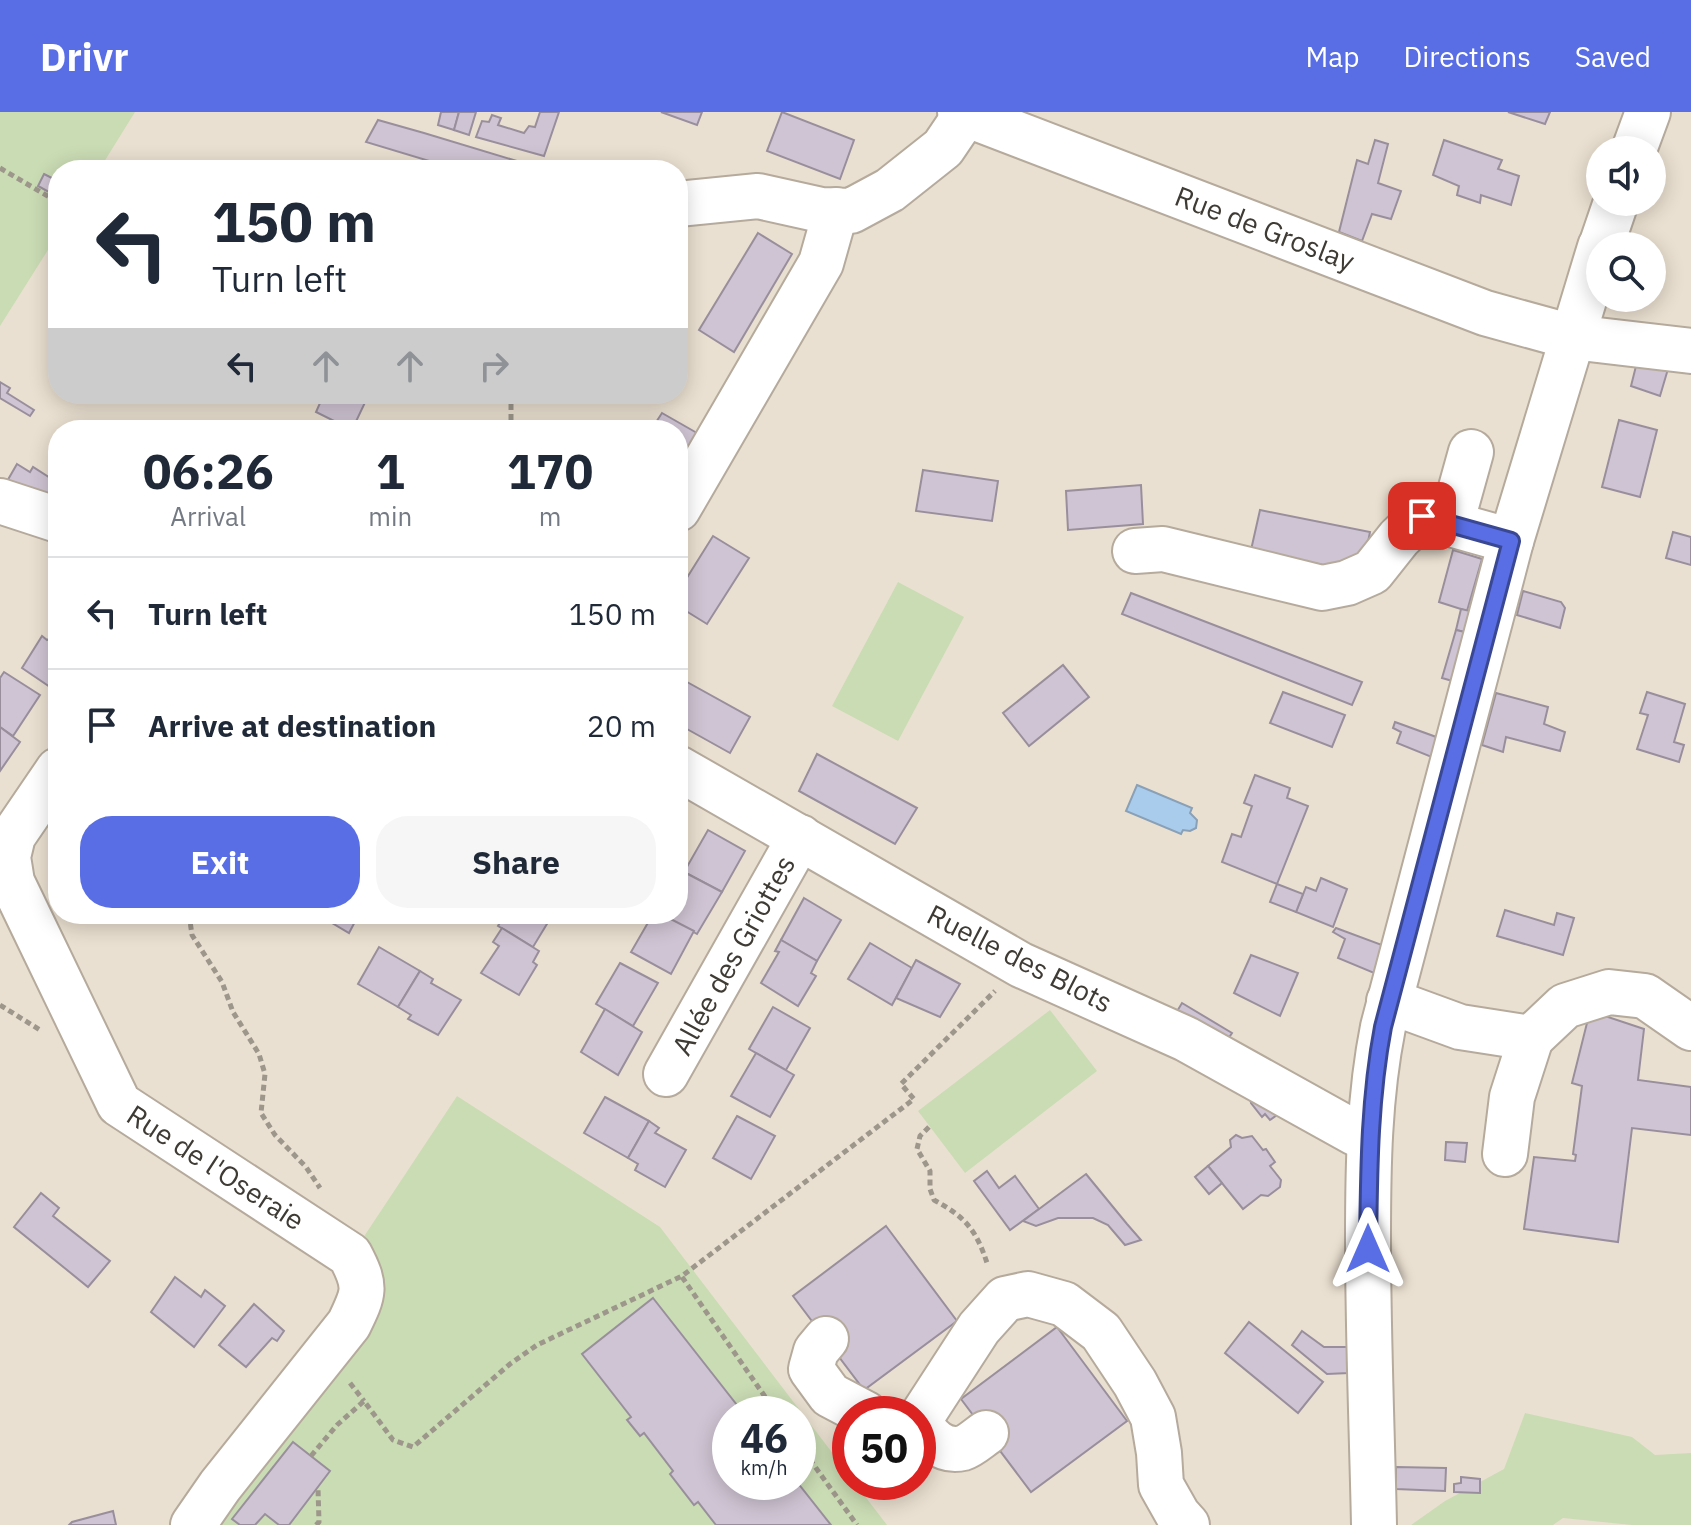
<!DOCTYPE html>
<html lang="en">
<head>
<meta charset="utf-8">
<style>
  :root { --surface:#fff; --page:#f6f6f7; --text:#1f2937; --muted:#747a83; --line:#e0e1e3; --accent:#596ee4 }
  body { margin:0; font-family:"IBM Plex Sans",sans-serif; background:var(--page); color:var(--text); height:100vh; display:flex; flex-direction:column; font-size:30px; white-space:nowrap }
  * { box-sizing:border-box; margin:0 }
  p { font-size:26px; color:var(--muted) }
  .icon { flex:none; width:44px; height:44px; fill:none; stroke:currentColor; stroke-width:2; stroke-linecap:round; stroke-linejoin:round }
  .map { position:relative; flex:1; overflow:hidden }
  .drawer { position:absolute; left:48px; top:308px; width:640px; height:504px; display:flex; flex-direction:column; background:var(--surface); border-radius:32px; box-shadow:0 4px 20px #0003 }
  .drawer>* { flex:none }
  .hud { position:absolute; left:48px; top:48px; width:640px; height:244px; border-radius:32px; box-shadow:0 4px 20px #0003; background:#fff; color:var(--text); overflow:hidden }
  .tools { position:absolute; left:1586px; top:24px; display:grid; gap:16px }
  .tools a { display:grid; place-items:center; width:80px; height:80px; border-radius:50%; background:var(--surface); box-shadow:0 4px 20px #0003; font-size:40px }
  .speed { position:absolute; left:712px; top:1284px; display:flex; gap:16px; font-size:40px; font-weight:700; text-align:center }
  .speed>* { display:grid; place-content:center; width:104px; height:104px; border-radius:50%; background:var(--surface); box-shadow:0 4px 20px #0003; line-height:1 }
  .speed small { font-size:20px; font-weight:400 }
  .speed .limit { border:12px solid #d22; background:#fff; color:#111 }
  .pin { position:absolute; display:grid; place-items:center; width:68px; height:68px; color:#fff; margin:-34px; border-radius:16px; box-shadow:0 4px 12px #0006 }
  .me { position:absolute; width:88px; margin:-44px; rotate:0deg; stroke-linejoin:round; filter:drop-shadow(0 0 6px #0008) }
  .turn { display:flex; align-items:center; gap:28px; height:168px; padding:0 32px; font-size:36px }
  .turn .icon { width:104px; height:104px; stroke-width:2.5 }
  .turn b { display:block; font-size:56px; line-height:68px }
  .lanes { display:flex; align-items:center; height:76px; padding:0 32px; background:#0003; justify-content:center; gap:40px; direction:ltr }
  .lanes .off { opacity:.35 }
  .eta { display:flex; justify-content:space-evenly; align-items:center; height:136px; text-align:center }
  .eta b { font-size:48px; font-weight:800; line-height:56px }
  .cta { display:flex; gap:16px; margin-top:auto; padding:16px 32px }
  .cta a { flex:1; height:92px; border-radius:32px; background:var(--accent); color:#fff; font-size:32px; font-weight:800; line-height:92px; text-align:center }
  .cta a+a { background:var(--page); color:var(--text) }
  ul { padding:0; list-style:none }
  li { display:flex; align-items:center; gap:24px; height:112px; padding:0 32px; border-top:2px solid var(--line) }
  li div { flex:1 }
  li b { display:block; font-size:30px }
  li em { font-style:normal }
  header { display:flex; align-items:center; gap:48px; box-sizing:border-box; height:112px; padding:0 40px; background:var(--accent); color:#fff }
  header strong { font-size:38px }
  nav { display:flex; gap:44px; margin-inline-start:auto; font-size:28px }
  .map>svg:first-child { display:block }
  .green { fill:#cadcb4; fill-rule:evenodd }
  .water { fill:#a9cced; stroke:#89a0b6; stroke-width:2 }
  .building { fill:#cfc4d3; stroke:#998f9c; stroke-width:2 }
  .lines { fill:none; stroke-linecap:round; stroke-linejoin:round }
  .minor-casing { stroke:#b5aa9c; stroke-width:48 }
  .major-casing { stroke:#b5aa9c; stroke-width:48 }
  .path { stroke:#9d968b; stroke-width:5; stroke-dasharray:6 4; stroke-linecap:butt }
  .minor { stroke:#fff; stroke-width:44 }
  .major { stroke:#fff; stroke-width:44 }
  .route-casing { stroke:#3a4894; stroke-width:20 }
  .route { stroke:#596ee4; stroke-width:14 }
  .labels { text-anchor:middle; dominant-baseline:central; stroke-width:6; stroke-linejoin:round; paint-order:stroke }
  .street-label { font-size:28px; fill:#3e3a34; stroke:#fff }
</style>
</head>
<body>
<header>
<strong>Drivr</strong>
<nav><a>Map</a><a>Directions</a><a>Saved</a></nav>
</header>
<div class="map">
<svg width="1691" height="1413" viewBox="0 0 1691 1413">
  <rect width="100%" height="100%" fill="#eae0d1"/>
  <g class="green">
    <path d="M0 0H135L99 58H58V122L0 214Z"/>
    <path d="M898 470 964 505 898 629 832 594Z"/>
    <path d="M1050 898 1097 959 965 1061 918 999Z"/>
    <path d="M457 984 660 1115 850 1364V1370H854L887 1413H210L329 1267 357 1135ZM730 1302H798V1370H730Z"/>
    <path d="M1525 1301 1632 1325 1655 1343 1691 1341V1413H1632L1563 1406 1553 1413H1411L1445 1389 1504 1357Z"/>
  </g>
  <path class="water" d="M1137 673 1192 696 1190 701 1197 708 1196 716 1190 719 1183 718 1181 722 1126 699Z"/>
  <g class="building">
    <path d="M441 0H459L454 18 438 13Z"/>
    <path d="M459 0H476L469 23 454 18Z"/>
    <path d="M540 0H559L544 44 476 25 482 9 489 10 492 3 501 6 498 13 524 21 529 14 535 15Z"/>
    <path d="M661 0H702L697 13Z"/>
    <path d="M782 0 854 28 840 67 767 39Z"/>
    <path d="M1508 0H1550L1545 12Z"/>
    <path d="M378 8 424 21 540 56 459 58 366 30Z"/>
    <path d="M1375 28 1388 32 1378 71 1401 79 1391 107 1372 102 1362 129 1339 120 1357 48 1368 52Z"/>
    <path d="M1444 28 1502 48 1498 57 1519 64 1511 93 1481 83 1480 91 1457 83 1459 74 1433 63Z"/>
    <path d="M44 62 58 69V85L38 74Z"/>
    <path d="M758 121 792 142 734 240 699 218Z"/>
    <path d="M1636 254 1668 257 1660 284 1631 274Z"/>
    <path d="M0 270 10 276 7 281 34 298 30 304 0 286Z"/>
    <path d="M324 282H369L352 318 316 300Z"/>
    <path d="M662 301 697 321 678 353V318H651Z"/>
    <path d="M1619 308 1657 318 1640 385 1602 375Z"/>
    <path d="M17 352 30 360 33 355 58 371V390L2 378Z"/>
    <path d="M923 358 998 369 992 409 916 399Z"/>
    <path d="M1141 373 1143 412 1068 418 1066 379Z"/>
    <path d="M1260 398 1370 420 1362 461 1251 438Z"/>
    <path d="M1673 420 1691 425V453L1666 446Z"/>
    <path d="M713 424 749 446 707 512 678 494V480Z"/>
    <path d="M1453 438 1482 447 1467 499 1439 490Z"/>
    <path d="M1523 479 1561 490 1565 496 1560 516 1517 503Z"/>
    <path d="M1131 481 1362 570 1352 593 1122 502Z"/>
    <path d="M1461 497 1475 500 1469 521 1456 518Z"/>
    <path d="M1456 518 1469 521 1456 570 1442 566Z"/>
    <path d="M58 523V575L56 579 22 556 42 524 47 528Z"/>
    <path d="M1063 553 1089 585 1029 634 1003 601Z"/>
    <path d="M4 560 40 583 13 624 0 615V566Z"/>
    <path d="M678 565 750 605 730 641 678 612Z"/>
    <path d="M1283 580 1345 603 1332 635 1270 611Z"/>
    <path d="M1647 580 1685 592 1674 630 1684 633 1679 650 1637 637 1648 603 1640 601Z"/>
    <path d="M1496 581 1548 595 1544 612 1565 620 1560 639 1506 625 1503 640 1482 633Z"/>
    <path d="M1395 610 1439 626 1434 646 1397 631 1401 620 1393 616Z"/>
    <path d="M0 615 20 630 0 659Z"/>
    <path d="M817 642 917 696 895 732 799 679Z"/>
    <path d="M1255 663 1290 676 1287 686 1308 694 1277 772 1222 750 1232 722 1241 725 1252 694 1244 691Z"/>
    <path d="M708 718 745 739 722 780 684 760Z"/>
    <path d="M684 760 722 780 697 822 661 802H678V770Z"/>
    <path d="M1321 766 1347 777 1333 815 1296 800 1306 775 1316 779Z"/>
    <path d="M1277 772 1303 782 1296 800 1270 790Z"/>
    <path d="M804 786 841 808 817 849 781 828Z"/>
    <path d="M1505 798 1554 813 1557 801 1574 806 1563 843 1497 824Z"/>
    <path d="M317 802H359L349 821Z"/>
    <path d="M505 802H553L533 835 498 814Z"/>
    <path d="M653 802H661L694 819 671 862 631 840Z"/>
    <path d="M502 816 539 839 533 850 537 853 519 883 481 861 499 834 493 830Z"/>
    <path d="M1336 816 1382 833 1374 861 1338 846 1345 827 1333 820Z"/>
    <path d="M781 828 817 849 811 861 816 864 798 894 761 871 779 840 775 839Z"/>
    <path d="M870 831 912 856 892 893 848 867Z"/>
    <path d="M379 835 420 859 398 895 358 872Z"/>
    <path d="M1251 843 1298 861 1280 904 1234 881Z"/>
    <path d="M916 848 960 872 940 905 896 886Z"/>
    <path d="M620 851 658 871 633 914 596 892Z"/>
    <path d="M420 859 433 867 431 871 461 888 438 923 408 907 411 903 398 895Z"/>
    <path d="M1182 891 1232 921 1222 936 1173 906Z"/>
    <path d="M773 895 810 916 786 958 749 937Z"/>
    <path d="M605 897 642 920 618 963 581 940Z"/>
    <path d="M1590 899 1644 917 1638 968 1691 975V1023L1632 1016 1618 1130 1524 1117 1534 1045 1575 1049 1576 1043 1573 1042 1582 974 1572 971Z"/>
    <path d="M756 941 794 963 770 1005 731 984Z"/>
    <path d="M1249 980 1287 996 1270 1008 1265 1002 1262 1005 1251 991Z"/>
    <path d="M605 985 649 1009 628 1046 584 1021Z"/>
    <path d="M737 1004 775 1024 751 1067 713 1046Z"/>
    <path d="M649 1009 659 1016 655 1021 686 1038 665 1075 635 1058 638 1052 628 1046Z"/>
    <path d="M1236 1023 1242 1026 1252 1024 1263 1038 1266 1037 1275 1050 1270 1054 1281 1068 1280 1075 1268 1084 1261 1083 1243 1097 1208 1054 1231 1035 1230 1028Z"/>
    <path d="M1446 1030 1467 1031 1465 1050 1445 1048Z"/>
    <path d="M1208 1054 1222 1071 1209 1082 1195 1065Z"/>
    <path d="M987 1059 999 1076 1015 1064 1039 1097 1010 1118 974 1069Z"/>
    <path d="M1086 1062 1127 1112 1141 1128 1125 1133 1108 1113 1093 1106H1058L1036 1114 1023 1109Z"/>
    <path d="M41 1081 59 1096 53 1104 110 1149 88 1175 14 1115Z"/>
    <path d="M886 1114 957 1209 864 1278 793 1184Z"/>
    <path d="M175 1165 201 1185 205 1178 225 1194 194 1235 151 1200Z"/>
    <path d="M653 1186 744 1302H730V1370H797L831 1413H716L698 1390 694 1393 670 1362 673 1359 644 1321 640 1324 627 1308 631 1305 582 1242Z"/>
    <path d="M254 1192 284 1219 277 1229 272 1226 246 1255 219 1233Z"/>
    <path d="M1249 1210 1323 1270 1298 1301 1225 1241Z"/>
    <path d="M1057 1215 1127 1309 1031 1380 961 1287Z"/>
    <path d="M1302 1219 1324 1235H1348L1349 1261 1327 1262 1292 1233Z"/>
    <path d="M293 1330 330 1359 289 1413H279L265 1402 255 1413H240L232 1407Z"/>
    <path d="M1396 1355 1446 1356 1445 1379 1396 1377Z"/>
    <path d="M1461 1365 1480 1367V1381L1454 1380V1372L1461 1371Z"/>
    <path d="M113 1399 116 1413H69L72 1410Z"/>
  </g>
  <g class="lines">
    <defs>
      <g id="minor">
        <path d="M960 0 1485 201 1572 225 1691 239"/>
        <path d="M678 92 758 84 821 98 851 99 890 78 943 36 966 2"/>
        <path d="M0 389 58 408"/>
        <path d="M678 397 821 151 836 98"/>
        <path d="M1451 412 1471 340"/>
        <path d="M1135 439 1163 437 1322 476 1347 471 1372 460 1399 426 1422 404 1511 429"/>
        <path d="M678 656 1021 853 1186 927 1355 1021 1369 1023"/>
        <path d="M58 658 13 724 8 745 12 770 119 992 350 1143C367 1175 364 1181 349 1212L220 1374 193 1413"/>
        <path d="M1389 889 1460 915 1531 926 1565 894 1609 880 1645 884 1691 916"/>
        <path d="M666 962 800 725"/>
        <path d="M1505 1042 1512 985 1531 926"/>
        <path d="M826 1227 816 1239 811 1257 830 1283 866 1302"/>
        <path d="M920 1309C927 1325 942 1341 963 1336 970 1334 980 1325 986 1321"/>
        <path d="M918 1310 979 1216 1005 1187 1028 1182 1064 1192 1101 1220 1135 1271 1153 1305 1159 1341 1161 1373 1178 1403 1187 1413"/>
      </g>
      <g id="major">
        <path d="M1634 38 1648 0"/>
        <path d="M1601 134 1616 90"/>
        <path d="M1374 1413C1372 1318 1368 1222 1368 1127 1368 1055 1369 985 1383 915L1511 429 1600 135"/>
      </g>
    </defs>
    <use href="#minor" class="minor-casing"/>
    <use href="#major" class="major-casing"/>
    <g class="path">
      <path d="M0 56 56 89"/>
      <path d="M511 318V282"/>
      <path d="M189 802 192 823 222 870 233 900 259 942 265 962 261 1001 275 1023 306 1055 320 1076"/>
      <path d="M0 893 40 918"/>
      <path d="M929 1015 920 1024 917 1037 930 1059V1077L934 1088C966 1105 977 1119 988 1154"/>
      <path d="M682 1165 777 1302"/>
      <path d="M350 1271 364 1289"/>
      <path d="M798 1331 857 1413"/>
      <path d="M311 1344 337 1313 364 1289 393 1328 413 1335 510 1252 537 1233 682 1164 914 987 901 972 995 879"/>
      <path d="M316 1413 319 1410 318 1376"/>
    </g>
    <use href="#minor" class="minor"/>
    <use href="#major" class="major"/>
  </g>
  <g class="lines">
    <defs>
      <path id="route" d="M1368 1137C1369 1062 1369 989 1383 915L1511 429 1422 404"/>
    </defs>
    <use href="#route" class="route-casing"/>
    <use href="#route" class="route"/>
  </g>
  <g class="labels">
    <g class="street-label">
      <text transform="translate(1265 116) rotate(21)">Rue de Groslay</text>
      <text transform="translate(733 843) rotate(-61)">Allée des Griottes</text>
      <text transform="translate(1020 846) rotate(27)">Ruelle des Blots</text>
      <text transform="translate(216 1055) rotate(33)">Rue de l'Oseraie</text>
    </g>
  </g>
</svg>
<div class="tools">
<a><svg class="icon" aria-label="sound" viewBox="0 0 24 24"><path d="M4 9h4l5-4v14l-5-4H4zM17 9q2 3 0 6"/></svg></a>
<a><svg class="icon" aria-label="search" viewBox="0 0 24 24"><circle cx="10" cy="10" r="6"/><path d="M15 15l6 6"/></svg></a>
</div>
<div class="speed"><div>46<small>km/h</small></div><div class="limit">50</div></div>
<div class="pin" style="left:1422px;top:404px;background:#d93025"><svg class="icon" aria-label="arrive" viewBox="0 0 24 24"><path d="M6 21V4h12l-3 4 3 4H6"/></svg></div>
<svg class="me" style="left:1368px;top:1137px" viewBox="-20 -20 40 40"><path d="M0-17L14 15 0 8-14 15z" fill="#596ee4" stroke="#fff" stroke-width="4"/></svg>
<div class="hud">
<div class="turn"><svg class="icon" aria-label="left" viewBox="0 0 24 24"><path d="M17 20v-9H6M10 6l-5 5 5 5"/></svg><div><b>150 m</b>Turn left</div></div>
<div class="lanes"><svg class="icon" aria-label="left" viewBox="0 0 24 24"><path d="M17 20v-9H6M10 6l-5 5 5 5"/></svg><svg class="icon off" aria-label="ahead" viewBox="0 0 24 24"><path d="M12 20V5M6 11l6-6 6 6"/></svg><svg class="icon off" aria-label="ahead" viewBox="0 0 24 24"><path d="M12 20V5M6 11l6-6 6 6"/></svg><svg class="icon off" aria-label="right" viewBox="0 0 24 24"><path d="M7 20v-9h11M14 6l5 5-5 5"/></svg></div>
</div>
<section class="drawer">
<div class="eta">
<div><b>06:26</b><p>Arrival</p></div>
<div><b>1</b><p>min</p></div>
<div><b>170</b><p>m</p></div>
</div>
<ul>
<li><svg class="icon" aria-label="left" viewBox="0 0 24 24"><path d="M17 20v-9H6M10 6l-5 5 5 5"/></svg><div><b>Turn left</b></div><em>150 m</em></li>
<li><svg class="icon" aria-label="arrive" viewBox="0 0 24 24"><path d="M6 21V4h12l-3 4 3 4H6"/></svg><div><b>Arrive at destination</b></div><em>20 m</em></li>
</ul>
<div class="cta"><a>Exit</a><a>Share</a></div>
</section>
</div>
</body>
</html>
